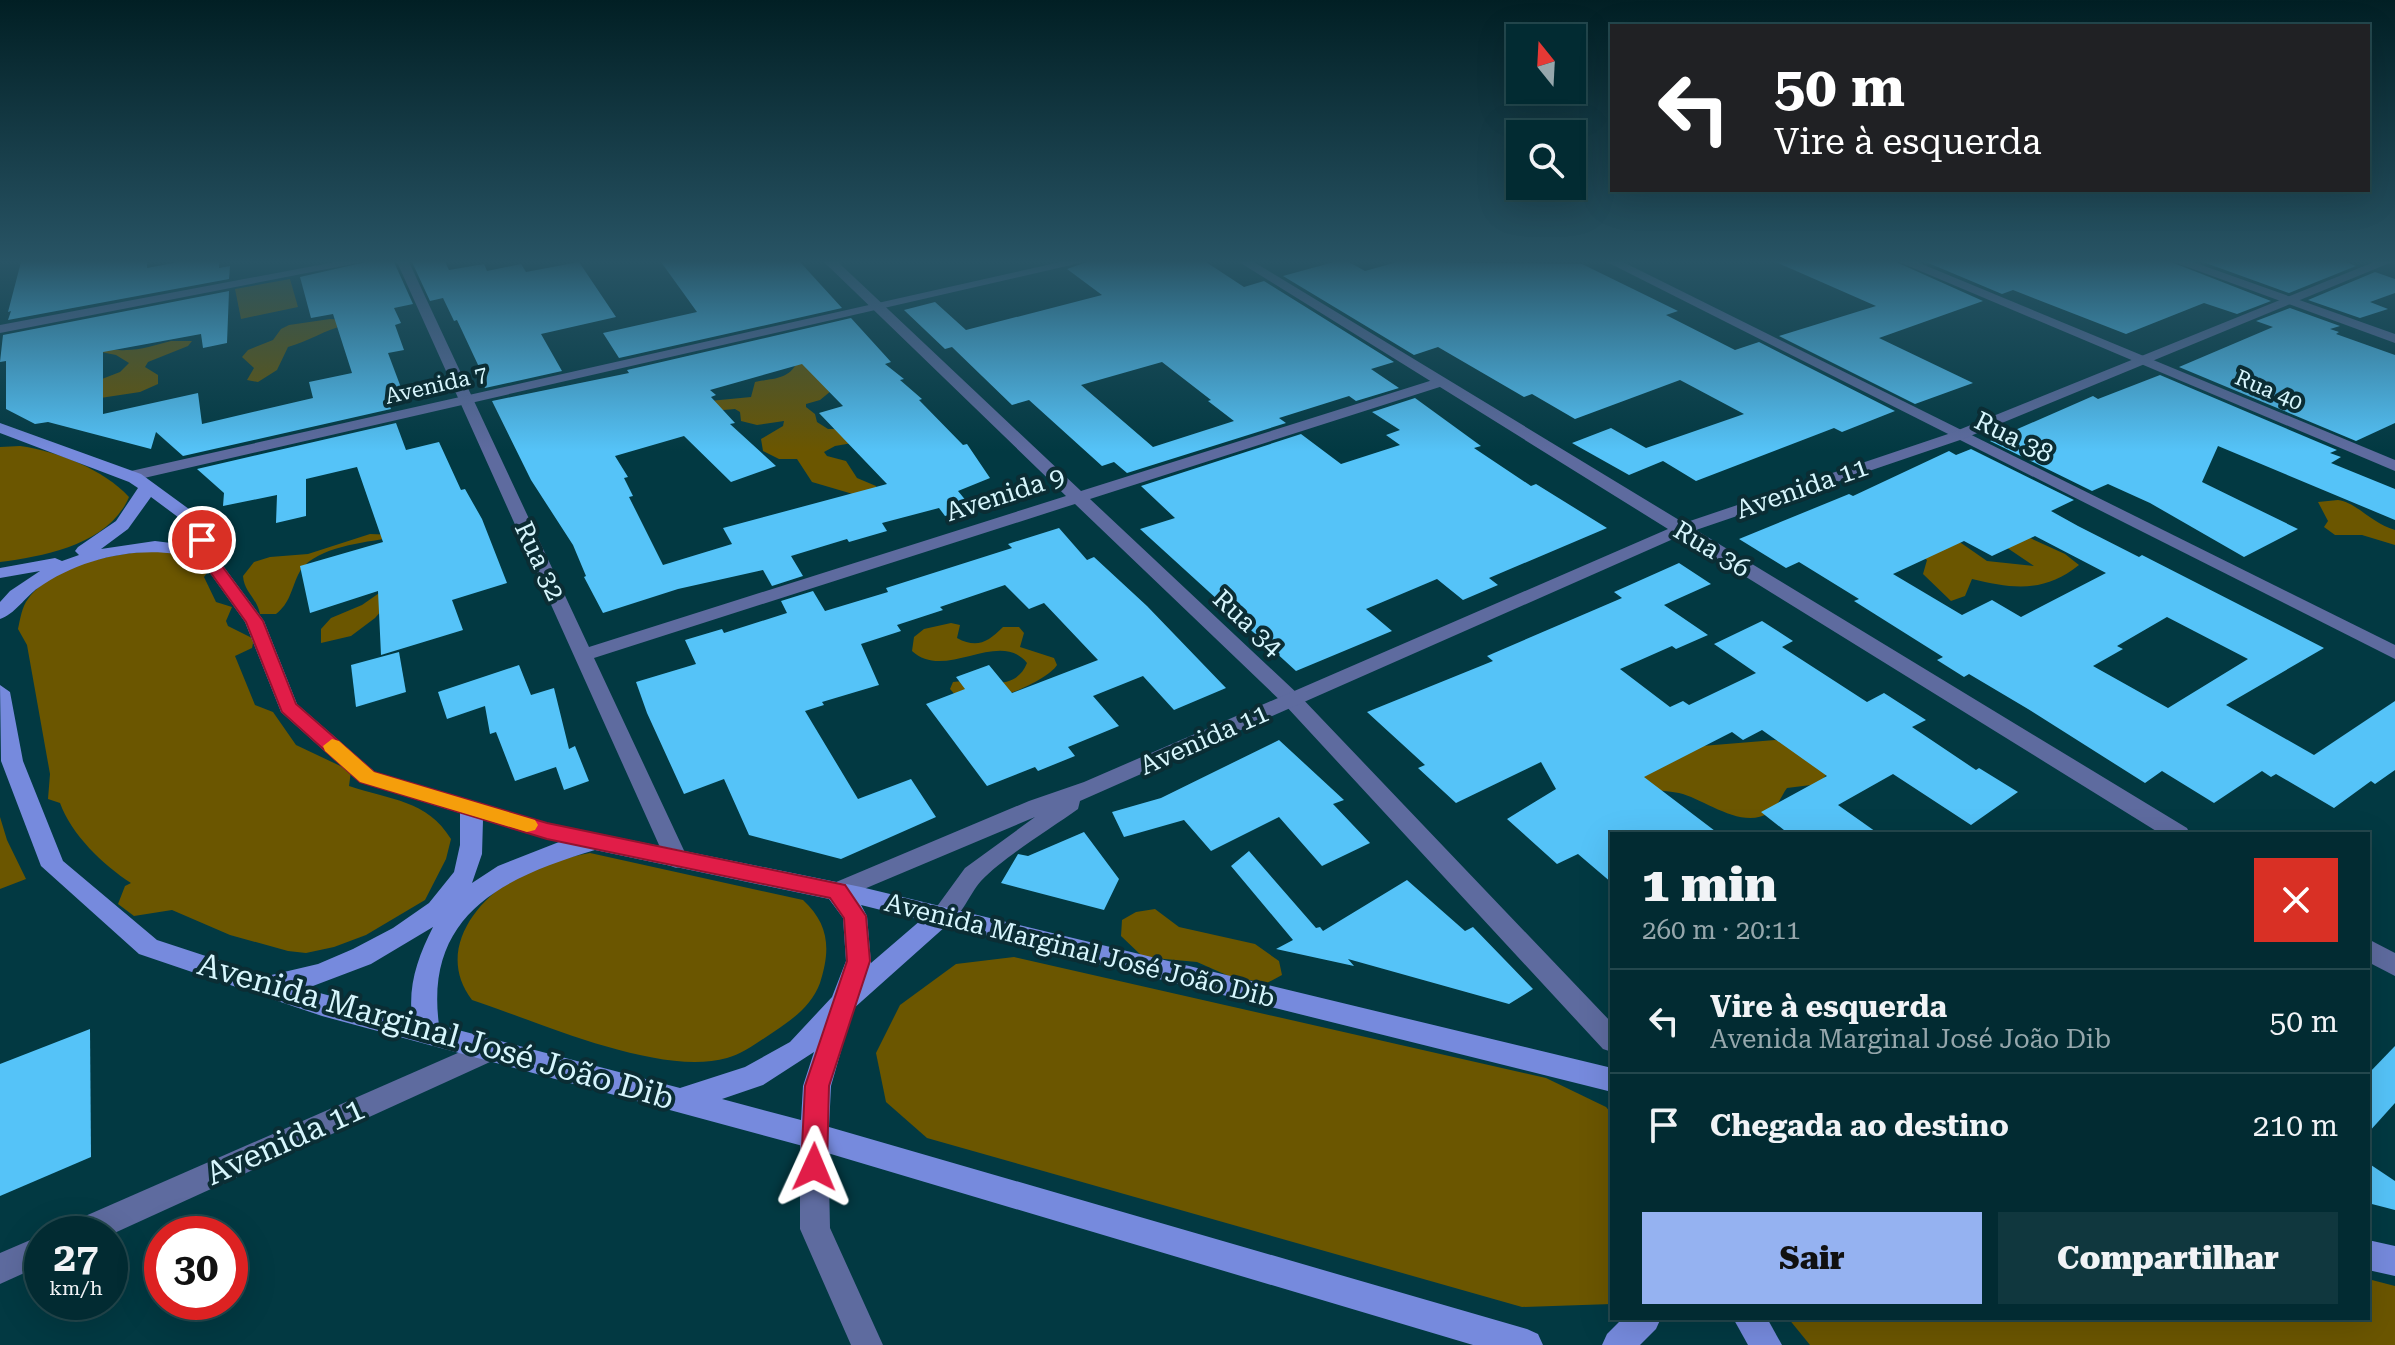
<!DOCTYPE html>
<html lang="pt">
<head>
<meta charset="utf-8">
<style>
  :root { --surface:#022b32; --page:#10373e; --text:#f1f3f6; --muted:#96a7ac; --line:#23474d; --accent:#95b2f1 }
  body { margin:0; font-family:"Roboto Serif",serif; background:var(--page); color:var(--text); height:100vh; display:flex; flex-direction:column; font-size:30px; white-space:nowrap }
  * { box-sizing:border-box; margin:0 }
  p { font-size:26px; color:var(--muted) }
  .icon { flex:none; width:44px; height:44px; fill:none; stroke:currentColor; stroke-width:2; stroke-linecap:round; stroke-linejoin:round }
  .map { position:relative; flex:1; overflow:hidden }
  .drawer { position:absolute; left:1610px; top:832px; width:760px; height:488px; display:flex; flex-direction:column; background:var(--surface); border-radius:0px; box-shadow:0 8px 32px #0002,0 0 0 2px var(--line) }
  .drawer>* { flex:none }
  .top-card { position:absolute; left:1610px; top:24px; width:760px; height:168px; border-radius:0px; box-shadow:0 8px 32px #0002,0 0 0 2px var(--line); background:#202124; color:#fff; overflow:hidden }
  .needle { width:52px; rotate:342deg }
  .controls { position:absolute; left:1506px; top:24px; display:grid; gap:16px }
  .controls a { display:grid; place-items:center; width:80px; height:80px; border-radius:0px; background:var(--surface); box-shadow:0 8px 32px #0002,0 0 0 2px var(--line); font-size:40px }
  .speed { position:absolute; left:24px; top:1216px; display:flex; gap:16px; font-size:40px; font-weight:700; text-align:center }
  .speed>* { display:grid; place-content:center; width:104px; height:104px; border-radius:50%; background:var(--surface); box-shadow:0 8px 32px #0002,0 0 0 2px var(--line); line-height:1 }
  .speed small { font-size:20px; font-weight:400 }
  .speed .limit { border:12px solid #d22; background:#fff; color:#111 }
  .pin { position:absolute; display:grid; place-items:center; width:68px; height:68px; color:#fff; margin:-34px; border:4px solid #fff; border-radius:50%; box-shadow:0 2px 8px #0007 }
  .me { position:absolute; width:88px; margin:-44px; rotate:1deg; stroke-linejoin:round; filter:drop-shadow(0 0 6px #0008) }
  .turn { display:flex; align-items:center; gap:28px; height:168px; padding:0 32px; font-size:36px }
  .turn .icon { width:104px; height:104px; stroke-width:2.5 }
  .turn b { display:block; font-size:56px; line-height:68px }
  .round { display:grid; place-items:center; flex:none; width:84px; height:84px; border-radius:0px; background:var(--page) }
  .overview { display:flex; align-items:center; justify-content:space-between; height:136px; padding:0 32px }
  h1 { font-size:48px; font-weight:800; line-height:60px }
  .primary-button { display:flex; gap:16px; margin-top:auto; padding:16px 32px }
  .primary-button a { flex:1; height:92px; border-radius:0px; background:var(--accent); color:#111; font-size:32px; font-weight:800; line-height:92px; text-align:center }
  .primary-button a+a { background:var(--page); color:var(--text) }
  ul { padding:0; list-style:none }
  li { display:flex; align-items:center; gap:24px; height:104px; padding:0 32px; border-top:2px solid var(--line) }
  li div { flex:1 }
  li b { display:block; font-size:30px }
  li em { font-style:normal }
  .map>svg:first-child { display:block }
  .green { fill:#6b5600 }
  .building { fill:#55c3f8; fill-rule:evenodd }
  .lines { fill:none; stroke-linecap:round; stroke-linejoin:round }
  .minor { fill:#5e6b9f; fill-rule:evenodd }
  .tertiary { fill:#5e6b9f; fill-rule:evenodd }
  .secondary { fill:#768add; fill-rule:evenodd }
  .route { fill:#e11d48; stroke:#92132f; stroke-width:2 }
  .slow { fill:#f59e0b }
  .labels { text-anchor:middle; dominant-baseline:central; stroke-width:8; stroke-linejoin:round; paint-order:stroke }
  .far-street-label { font-size:22px; fill:#d7f6fd; stroke:#0b2d34 }
  .street-label { font-size:26px; fill:#d7f6fd; stroke:#0b2d34 }
  .near-street-label { font-size:32px; fill:#d7f6fd; stroke:#0b2d34 }
</style>
</head>
<body>
<div class="map">
<svg width="2395" height="1345" viewBox="0 0 2395 1345">
  <rect width="100%" height="100%" fill="#023942"/>
  <g class="green">
    <path d="M290 279 298 307 241 319 235 289Z"/>
    <path d="M330 319 346 320 345 325C325 330 309 341 288 347L277 370 258 382 247 380 254 368 242 357 248 350 273 340 281 329 289 325Z"/>
    <path d="M171 341H192L188 346 148 362 145 367 158 375V384L140 392 87 400 89 384 120 372 129 363 116 355 101 352C111 348 115 351 126 350 141 350 156 345 171 341Z"/>
    <path d="M806 361 842 382 820 400 806 404V407L815 414 817 422 828 429H850L864 441 835 446 824 452 827 456 846 461 857 478 876 486 878 495 863 497 812 482 797 459H779L763 451 761 439 783 426 784 421 757 425 741 421 740 412 735 409 700 412 699 402 751 397 755 382C773 378 789 380 797 362Z"/>
    <path d="M20 446C57 451 103 469 129 497 109 544 46 556 0 562V447Z"/>
    <path d="M2338 500C2356 502 2371 523 2395 530V545L2362 535H2335L2324 527 2328 521 2318 502Z"/>
    <path d="M2017 532 2065 554 2079 565C2044 593 2013 589 1972 579L1965 596 1951 601 1923 574 1927 560 1904 544 1951 536 1987 561 2034 566 2000 543Z"/>
    <path d="M370 534 397 535 410 578 375 618 351 636 321 643V629L331 618 362 605 385 589 384 539C358 543 310 549 298 575 291 590 290 603 276 614H260C257 598 244 592 243 576L254 562 270 557 308 554Z"/>
    <path d="M175 550 194 562 208 563 212 566 204 577 216 602 232 607 226 621 228 626 254 639 252 648 235 656 255 705 273 712 296 745 351 771 349 786C391 800 427 800 451 839L446 859 425 900 366 935 334 947 306 953 288 951 230 935 172 910 134 916 118 904 125 886 131 883C103 865 71 834 60 803L48 799 50 774 27 645 18 629C20 620 22 606 28 599 58 559 129 551 175 550Z"/>
    <path d="M951 623 960 625 957 638C977 649 988 642 1003 627H1019L1024 633 1020 647 1054 658 1057 665C1050 677 1010 696 995 697 983 699 969 697 957 697L950 689 953 682C979 678 1014 695 1027 663 999 628 945 682 912 651L914 637 924 629Z"/>
    <path d="M1598 734 1702 746 1775 740 1791 744 1826 775 1819 784 1787 788C1781 796 1778 807 1769 813 1741 830 1705 799 1679 793 1668 791 1657 790 1647 789Z"/>
    <path d="M0 817 7 840 26 879 0 889Z"/>
    <path d="M590 853 803 900C829 924 831 949 820 983 812 1005 793 1019 775 1031 761 1040 743 1054 727 1058 659 1077 539 1022 472 1000 434 950 478 896 525 872 544 863 569 857 590 853Z"/>
    <path d="M1155 909 1179 927 1255 944 1279 961 1282 975 1267 983 1231 977 1197 962 1143 957 1121 936 1122 920 1136 912Z"/>
    <path d="M1014 957 1546 1078 1606 1107 1612 1114V1304L1522 1307 927 1138 886 1102 876 1053 900 1005 956 964Z"/>
    <path d="M2368 1279 2395 1286V1345H1810L1788 1318H2368Z"/>
  </g>
  <g class="building">
    <path d="M21 262H147V268L179 262H219V268L230 266 229 279 8 320 11 311 8 312Z"/>
    <path d="M366 262H394L413 304 394 308 401 323 395 325 404 350 388 353 403 393 386 397 391 409 183 456 156 432 151 449 48 422 35 424 6 409V361L0 362 3 335 229 291 227 343 203 348 201 334 103 352V414L198 393 202 424 313 398 309 382 352 373 333 314 311 318 300 277Z"/>
    <path d="M412 262H445L449 270 484 264 487 271 521 264 526 272 579 262 616 317 541 334 562 371 485 388 475 368 479 367 457 320 454 321 443 298 430 301Z"/>
    <path d="M661 262H800L842 308 619 358 603 333 697 312Z"/>
    <path d="M1087 262H1206L1244 287 1264 281 1394 362 1371 369 1399 388 1356 401 1349 396 1279 418 1286 423 1127 473 1114 462 1102 466 1029 400 1012 405 952 347 945 349 904 310 935 302 966 330 1102 295 1067 269ZM1162 362 1211 400 1208 401 1234 421 1153 447 1081 385Z"/>
    <path d="M1334 262H1349L1365 271 1397 262 1582 264 1678 311 1666 315 1735 350 1759 342 1895 411 1842 432 1834 428 1696 481 1663 461 1629 475 1572 443 1611 428 1646 448 1744 414 1680 380 1575 419 1532 394 1524 397 1438 347 1414 355 1283 276Z"/>
    <path d="M1776 262H1896L1983 301 1879 338 1973 383 1915 404 1779 336 1876 306Z"/>
    <path d="M1926 262H2171L2271 301 2237 314 2204 303 2126 334 2013 290 2002 294Z"/>
    <path d="M2203 262H2346L2356 266 2289 293Z"/>
    <path d="M2375 272 2395 279V293L2370 302 2388 309 2360 318 2308 300Z"/>
    <path d="M2290 308 2340 326 2330 329 2339 332 2336 334 2395 355V423L2356 441 2179 367 2273 327 2256 321Z"/>
    <path d="M851 318 891 362 885 364 904 379 900 380 922 399 919 400 963 445 967 444 990 478 958 491 972 508 945 516 939 508 882 523 887 531 849 542 847 539 791 556 803 576 772 586 763 570 678 589 603 613 584 577 586 576 573 545 531 480 492 401 629 373 627 370ZM802 364 843 406 819 413 887 484 723 528 732 544 663 565 629 497 633 496 624 478 628 477 615 456 684 436 731 482 776 466 730 424 735 423 711 397 716 395 710 390Z"/>
    <path d="M2160 375 2337 450 2330 453 2341 457 2331 463 2395 489V520L2218 446 2202 482 2298 529 2244 557 2150 503 2108 484 2092 491 1990 441 2093 396 2098 399Z"/>
    <path d="M1415 398 1481 446 1474 448 1531 486 1536 484 1607 528 1489 578 1498 585 1463 600 1437 579 1366 609 1392 631 1296 671 1140 529 1175 518 1141 486 1301 434 1341 464 1400 445 1386 435 1400 430 1372 412Z"/>
    <path d="M396 423 406 450 439 442 461 490 465 489 482 519 507 583 452 600 463 630 381 655 378 591 310 613 300 566 383 542 357 467 306 479V516L276 523 277 495 223 506 224 493 197 469Z"/>
    <path d="M1971 449 2074 500 2051 511 2078 526 2139 557 2142 555 2324 648 2226 705 2314 755 2395 701V770L2375 784 2371 781 2334 808 2276 774 2271 777 2262 771 2214 803 2162 771 2145 783 2028 709 1969 674 1964 677 1937 660 1943 657 1854 601 1859 599 1799 562 1786 568 1739 539 1849 494 1853 496 1949 451 1956 455ZM2035 536 2106 573 2021 617 1992 600 1962 615 1893 574 1964 541 1992 556ZM2167 617 2248 659 2168 708 2093 666 2123 649 2117 646Z"/>
    <path d="M1059 528 1087 560 1094 557 1147 606 1226 688 1174 710 1143 676 1093 696 1119 726 1068 747 1075 756 1038 771 1035 767 987 786 926 704 965 689 956 677 989 665 1012 693 1098 660 1044 603 1029 609 1005 585 940 607 943 610 897 625 901 631 861 644 879 685 822 702 824 705 805 711 858 799 911 779 936 817 841 859 749 835 724 779 684 794 647 713 636 682 696 664 685 640 722 629 724 633 787 613 781 601 813 591 825 611 888 592 886 588 1012 548 1008 544Z"/>
    <path d="M1679 563 1711 584 1664 605 1708 635 1676 649 1672 646 1620 669 1670 707 1683 701 1689 705 1756 673 1714 644 1762 621 1793 641 1782 647 1867 702 1884 693 1926 720 1912 727 1976 770 1979 768 2018 792 1971 825 1893 774 1838 805 1879 834H1789L1761 812 1827 776 1762 730 1743 740 1732 732 1644 777 1719 834H1612V883L1578 854 1557 864 1507 819 1556 789 1541 762 1456 803 1418 768 1425 765 1367 712 1493 661 1487 656 1622 598 1614 592Z"/>
    <path d="M399 652 406 692 356 707 351 665Z"/>
    <path d="M519 665 531 695 554 688 569 749 575 746 589 781 564 790 556 767 515 781 496 732 490 734 485 706 447 719 438 692Z"/>
    <path d="M1279 740 1344 800 1333 804 1370 843 1322 866 1279 817 1211 851 1184 820 1124 837 1112 812 1161 798Z"/>
    <path d="M1084 832 1119 879 1104 910 1001 883 1018 854 1028 856Z"/>
    <path d="M1249 851 1316 928 1320 927 1323 931 1407 880 1465 931 1473 927 1533 989 1509 1004 1348 959 1354 966 1276 949 1293 940 1231 866Z"/>
    <path d="M90 1029 91 1157 0 1196V1064Z"/>
    <path d="M2395 1046V1103L2368 1133V1074Z"/>
    <path d="M2368 1163 2395 1181V1210L2368 1203Z"/>
  </g>
  <g class="lines">
    <g class="minor">
      <path d="M335 262H363L0 333V325Z"/>
      <path d="M397 262H409L589 647 1066 496 824 262H838L1081 491 1436 379H1446V385L1090 499 1299 695 1612 1023V1052L1603 1049 1285 705 1075 504 594 658 688 859 684 865 676 868 668 865Z"/>
      <path d="M1607 262H1623L2395 645V659Z"/>
      <path d="M1899 262H1917L2395 460V471Z"/>
      <path d="M2174 262H2193L2395 334V343Z"/>
      <path d="M492 1038 501 1041 505 1049 501 1057 110 1235 63 1234 67 1224Z"/>
      <path d="M814 1123 824 1127 828 1136 830 1228 883 1345H851L800 1229V1136L804 1127Z"/>
      <path d="M42 1235V1265L0 1284V1253Z"/>
    </g>
    <g class="tertiary">
      <path d="M1060 262H1084L131 481 123 476 131 471Z"/>
      <path d="M1239 262H1254L1684 523 1951 433 2374 262H2392L1963 439 1696 530 2187 828 2190 834H2161L1680 536 1080 801 1078 809C1050 829 1004 857 981 881 967 896 958 931 933 923L930 916 965 868 1035 817 845 897 837 900 829 897 825 891 829 885 1029 801 1084 782 1668 529Z"/>
      <path d="M2368 939 2395 953V976L2368 962Z"/>
    </g>
    <g class="secondary">
      <path d="M0 423 141 474 204 520 215 555 264 621 297 704 375 772 547 823 861 887 1612 1068V1092L946 926 853 1009 831 1086 829 1127 1527 1329 1538 1334 1543 1345H1473L814 1149 322 1016 139 954 41 866 1 761 0 685 10 692 23 761 63 861 157 940 267 976 318 964 353 949 393 928 429 903 454 872 460 845V813L359 782 281 712 245 622 200 559C147 543 83 556 38 588 26 596 14 615 0 619V602L10 591 40 571 0 578V568L55 558 62 561 79 555 75 551 78 547 116 521 138 488 129 482 0 433ZM151 497 190 526 195 546 155 541 101 549 128 529ZM483 820 559 842 498 866 472 883 482 854ZM595 850 829 899 843 918 846 961 832 997 790 1042 745 1067 680 1088 439 1025C424 913 505 877 595 850ZM861 905 921 920 871 963 867 916ZM433 927C418 957 408 984 412 1018L305 989 371 964ZM814 1052 803 1086 801 1120 722 1099 763 1085Z"/>
      <path d="M2368 1240 2395 1246V1276L2368 1270Z"/>
      <path d="M1623 1318H1661L1656 1329 1640 1345H1602L1607 1334Z"/>
      <path d="M1733 1318H1767L1782 1345H1748Z"/>
    </g>
  </g>
  <linearGradient id="sky" x2="0" y2="1"><stop stop-color="#011f24"/><stop offset="0.58" stop-color="#285465"/><stop offset="1" stop-color="#285465" stop-opacity="0"/></linearGradient>
  <rect width="2395" height="451" fill="url(#sky)"/>
  <path class="route" d="M202 535 208 536 214 555 263 621 296 704 374 772 547 823 845 885 866 916 870 961 829 1086 827 1167 823 1176 814 1179 805 1176 801 1167 805 1086 847 961 844 918 830 898 547 839 360 782 282 712 246 622 198 555 194 540Z"/>
  <path class="slow" d="M332 739 339 741 374 772 535 820 538 825 535 830 527 832 360 782 325 751 323 746Z"/>
  <g class="labels">
    <g class="far-street-label">
      <text transform="translate(436 385) rotate(-13)">Avenida 7</text>
      <text transform="translate(2269 390) rotate(23)">Rua 40</text>
    </g>
    <g class="street-label">
      <text transform="translate(2014 437) rotate(26)">Rua 38</text>
      <text transform="translate(1802 488) rotate(-19)">Avenida 11</text>
      <text transform="translate(1005 494) rotate(-18)">Avenida 9</text>
      <text transform="translate(1712 549) rotate(31)">Rua 36</text>
      <text transform="translate(540 561) rotate(65)">Rua 32</text>
      <text transform="translate(1248 623) rotate(43)">Rua 34</text>
      <text transform="translate(1204 739) rotate(-24)">Avenida 11</text>
      <text transform="translate(1080 950) rotate(14)">Avenida Marginal José João Dib</text>
    </g>
    <g class="near-street-label">
      <text transform="translate(436 1031) rotate(16)">Avenida Marginal José João Dib</text>
      <text transform="translate(285 1141) rotate(-24)">Avenida 11</text>
    </g>
  </g>
</svg>
<div class="controls">
<a><svg class="needle" viewBox="-14 -14 28 28"><path d="M0-13l5 13h-10z" fill="#e53935"/><path d="M0 13l5-13h-10z" fill="#96a7ac"/></svg></a>
<a><svg class="icon" aria-label="search" viewBox="0 0 24 24"><circle cx="10" cy="10" r="6"/><path d="M15 15l6 6"/></svg></a>
</div>
<div class="speed"><div>27<small>km/h</small></div><div class="limit">30</div></div>
<div class="pin" style="left:202px;top:540px;background:#d93025"><svg class="icon" aria-label="arrive" viewBox="0 0 24 24"><path d="M6 21V4h12l-3 4 3 4H6"/></svg></div>
<svg class="me" style="left:814px;top:1167px" viewBox="-20 -20 40 40"><path d="M0-17L14 15 0 8-14 15z" fill="#e11d48" stroke="#fff" stroke-width="4"/></svg>
<div class="top-card">
<div class="turn"><svg class="icon" aria-label="left" viewBox="0 0 24 24"><path d="M17 20v-9H6M10 6l-5 5 5 5"/></svg><div><b>50 m</b>Vire à esquerda</div></div>
</div>
<section class="drawer">
<div class="overview"><div><h1>1 min</h1><p>260 m · 20:11</p></div><a class="round" style="background:#d93025;color:#fff"><svg class="icon" aria-label="close" viewBox="0 0 24 24"><path d="M6 6l12 12M18 6L6 18"/></svg></a></div>
<ul>
<li><svg class="icon" aria-label="left" viewBox="0 0 24 24"><path d="M17 20v-9H6M10 6l-5 5 5 5"/></svg><div><b>Vire à esquerda</b><p>Avenida Marginal José João Dib</p></div><em>50 m</em></li>
<li><svg class="icon" aria-label="arrive" viewBox="0 0 24 24"><path d="M6 21V4h12l-3 4 3 4H6"/></svg><div><b>Chegada ao destino</b></div><em>210 m</em></li>
</ul>
<div class="primary-button"><a>Sair</a><a>Compartilhar</a></div>
</section>
</div>
</body>
</html>
